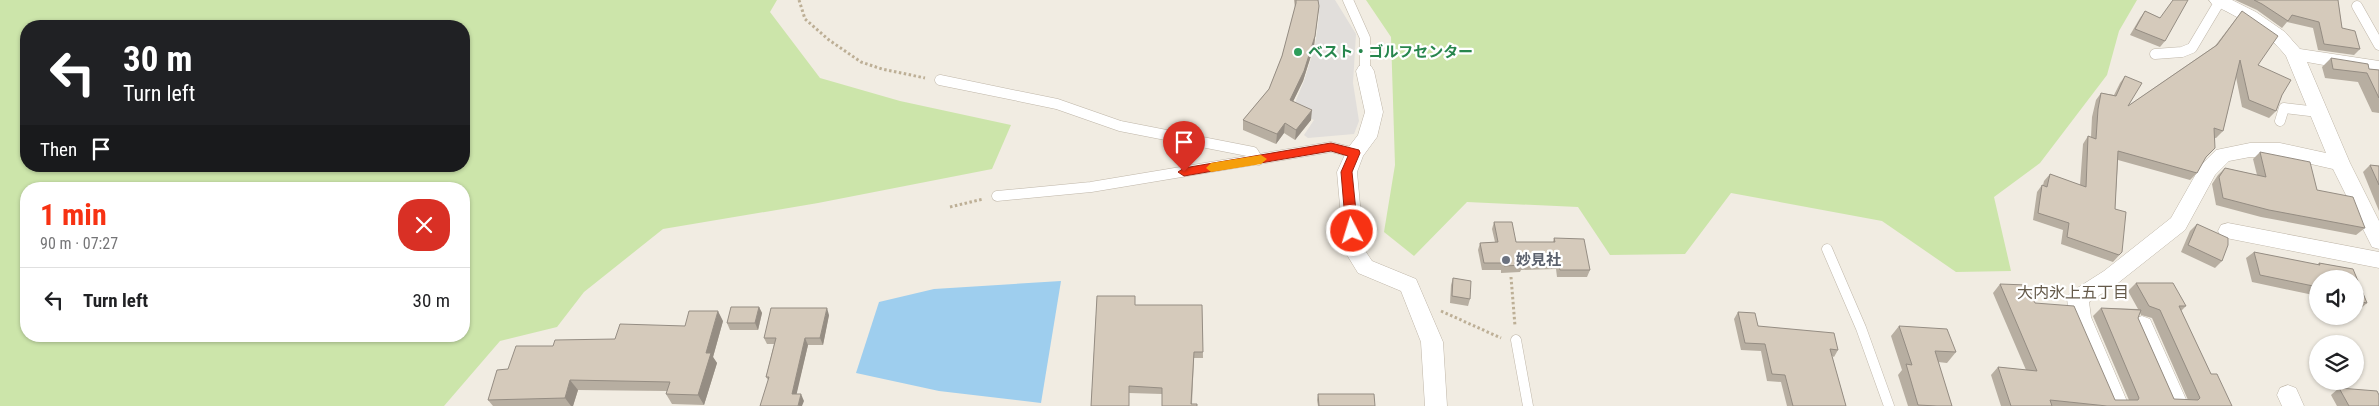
<!DOCTYPE html>
<html lang="en">
<head>
<meta charset="utf-8">
<style>
  :root { --surface:#fff; --page:#f6f6f6; --text:#202124; --muted:#757577; --line:#e0e0e0; --accent:#f73213 }
  body { margin:0; font-family:"Roboto Condensed","Noto Sans JP",sans-serif; background:var(--page); color:var(--text); height:100vh; display:flex; flex-direction:column; font-size:19px; white-space:nowrap }
  * { box-sizing:border-box; margin:0 }
  p { font-size:16px; color:var(--muted) }
  .icon { flex:none; width:28px; height:28px; fill:none; stroke:currentColor; stroke-width:2; stroke-linecap:round; stroke-linejoin:round }
  .map { position:relative; flex:1; overflow:hidden }
  .details { position:absolute; left:20px; top:182px; width:450px; height:160px; display:flex; flex-direction:column; background:var(--surface); border-radius:20px; box-shadow:0 1px 4px #0004 }
  .details>* { flex:none }
  .guide { position:absolute; left:20px; top:20px; width:450px; height:152px; border-radius:20px; box-shadow:0 1px 4px #0004; background:#202124; color:#fff; overflow:hidden }
  .fabs { position:absolute; left:2309px; top:270px; display:grid; gap:10px }
  .fabs a { display:grid; place-items:center; width:55px; height:55px; border-radius:50%; background:var(--surface); box-shadow:0 1px 4px #0004; font-size:25px }
  .pin { position:absolute; display:grid; place-items:center; width:42px; height:42px; color:#fff; margin:-51px -21px; border-radius:50% 50% 50% 0; rotate:-45deg; box-shadow:0 0 5px #0007 }
  .pin .icon { rotate:45deg }
  .me { position:absolute; width:55px; margin:-28px; rotate:355deg; stroke-linejoin:round; filter:drop-shadow(0 0 4px #0008) }
  .turn { display:flex; align-items:center; gap:18px; height:105px; padding:0 20px; font-size:22px }
  .turn .icon { width:65px; height:65px; stroke-width:2.5 }
  .turn b { display:block; font-size:35px; line-height:42px }
  .then { display:flex; align-items:center; height:48px; padding:0 20px; background:#0003; gap:10px; font-size:19px }
  .round { display:grid; place-items:center; flex:none; width:52px; height:52px; border-radius:20px; background:var(--page) }
  .overview { display:flex; align-items:center; justify-content:space-between; height:85px; padding:0 20px }
  h1 { font-size:30px; font-weight:700; line-height:38px; color:var(--accent) }
  ul { padding:0; list-style:none }
  li { display:flex; align-items:center; gap:15px; height:65px; padding:0 20px; border-top:1px solid var(--line) }
  li div { flex:1 }
  li b { display:block; font-size:19px }
  li em { font-style:normal }
  .map>svg:first-child { display:block }
  .green { fill:#cce5aa; fill-rule:evenodd }
  .parking { fill:#e1dedb }
  .water { fill:#9eceee }
  .lines { fill:none; stroke-linecap:round; stroke-linejoin:round }
  .lane-casing { stroke:#bfb6a8; stroke-width:11 }
  .street-casing { stroke:#bfb6a8; stroke-width:1 }
  .path { stroke:#bdaf96; stroke-width:3; stroke-dasharray:2.5 2.5; stroke-linecap:butt }
  .lane { stroke:#fff; stroke-width:10 }
  .street { fill:#fff; fill-rule:evenodd }
  .wall { fill:#b7aea1; fill-rule:evenodd }
  .shaded-wall { fill:#958d83 }
  .building { fill:#d5cabb; stroke:#958d83 }
  .route { fill:#f73213; stroke:#a1200c }
  .slow { fill:#f59e0b }
  .leisure-dot { fill:#2e9e5b; stroke:#fff; stroke-width:2 }
  .worship-dot { fill:#6b7280; stroke:#fff; stroke-width:2 }
  .labels { text-anchor:middle; dominant-baseline:central; stroke-width:4.5; stroke-linejoin:round; paint-order:stroke }
  .leisure-label { font-size:15px; font-weight:bold; fill:#27864d; stroke:#fff; text-anchor:start }
  .worship-label { font-size:15px; font-weight:bold; fill:#5b616d; stroke:#fff; text-anchor:start }
  .neighbourhood-label { font-size:16px; fill:#655a4a; stroke:#fff }
</style>
</head>
<body>
<div class="map">
<svg width="2379" height="406" viewBox="0 0 2379 406">
  <rect width="100%" height="100%" fill="#f1ece2"/>
  <g class="green">
    <path d="M0 0H777L770 12 820 78 900 101 1011 125 992 169 818 203 663 229 584 292 557 327 500 341 444 406H0ZM26 26H464V166H26ZM26 189H464V336H26Z"/>
    <path d="M1366 0H2137L2119 31 2107 75 2040 163 1994 197 2011 271 1956 272 1882 221 1731 193 1685 254 1610 255 1578 207 1467 202 1414 256 1384 232 1395 165 1391 37Z"/>
  </g>
  <path class="parking" d="M1318 0H1335L1356 34 1353 83 1359 121 1354 134 1308 138 1304 135 1314 120 1292 110 1304 81 1315 46 1319 16Z"/>
  <path class="water" d="M1061 281 1041 403 939 391 856 373 879 302 934 289Z"/>
  <g class="lines">
    <defs>
      <g id="lane">
        <path d="M1348 0 1365 38V71"/>
        <path d="M2357 6 2379 45"/>
        <path d="M2155 54 2182 52 2192 48 2220 1"/>
        <path d="M940 80 1057 104 1120 126 1253 152 1258 160"/>
        <path d="M2280 121 2284 108 2318 112"/>
        <path d="M997 196 1091 187 1331 147 1355 153"/>
        <path d="M1827 249 1861 328 1889 406"/>
        <path d="M1516 340 1528 406"/>
      </g>
      <g id="street">
        <path d="M2209 0H2232L2256 12 2285 32 2300 49 2379 61V75L2307 62 2350 163 2379 221V249L2372 247 2333 169 2280 157H2250L2229 161 2215 175 2185 230 2118 283 2089 302 2091 317 2129 406H2107L2069 317 2067 298 2071 292 2104 271 2171 218 2201 165 2216 150 2250 143H2280L2326 153 2286 56C2267 31 2239 18 2212 4Z"/>
        <path d="M1365 64 1371 66 1374 71 1383 112 1377 137 1363 156 1357 172 1364 249 1372 261 1416 279 1443 342 1447 406H1425L1421 342 1401 291 1358 273 1344 250 1337 172 1348 148 1358 135 1365 112 1356 71 1359 66Z"/>
        <path d="M2228 223 2379 252V268L2221 237 2218 231 2221 225Z"/>
        <path d="M2142 316 2150 319 2189 406H2167L2131 325 2134 319Z"/>
        <path d="M2288 385 2296 388 2304 406H2282L2277 395 2280 388Z"/>
      </g>
    </defs>
    <use href="#lane" class="lane-casing"/>
    <use href="#street" class="street-casing"/>
    <g class="path">
      <path d="M799 0 805 19 829 40 861 62 882 69 925 78"/>
      <path d="M950 207 983 199"/>
      <path d="M1511 277 1515 326"/>
      <path d="M1441 311 1501 338"/>
    </g>
    <use href="#lane" class="lane"/>
    <use href="#street" class="street"/>
  </g>
  <g class="wall">
    <path d="M1294 0H1318L1314 46 1303 81 1293 101 1311 120 1295 140 1284 133 1276 144 1243 130V120L1269 89 1282 56 1295 8Z"/>
    <path d="M2235 0H2338L2342 28 2360 49 2354 55 2318 50 2313 28 2287 22 2282 28 2257 10Z"/>
    <path d="M2145 11 2160 18 2165 41 2160 47 2130 35 2140 18Z"/>
    <path d="M2242 11 2258 65 2282 95 2276 111 2269 118 2242 107 2236 77 2223 131 2216 138H2214L2205 158 2197 173 2190 180 2118 160 2115 209 2122 252 2113 262 2061 244 2063 230 2033 220 2037 192 2042 185H2043L2044 181 2050 174 2080 185 2083 144 2088 136 2091 137 2092 117 2096 100 2101 93 2114 95 2120 83 2125 76 2128 106 2215 46Z"/>
    <path d="M2331 58 2369 69 2379 70V113L2372 112 2358 82 2325 78 2322 67Z"/>
    <path d="M2260 152 2317 190 2365 228 2356 235 2261 217 2216 205 2212 184 2218 175 2225 168 2257 175 2253 159Z"/>
    <path d="M2370 165 2379 166V211L2363 172Z"/>
    <path d="M1494 222 1516 242H1553L1554 238 1590 270 1587 277H1557L1556 269 1521 270 1520 272 1501 273V270H1482L1478 250 1480 243 1495 242 1492 229Z"/>
    <path d="M2197 224 2222 261 2215 268 2181 252 2190 231Z"/>
    <path d="M2254 252 2317 265 2319 263 2353 269 2367 303 2359 310 2355 309V279H2318V296L2252 282 2246 258Z"/>
    <path d="M1453 278 1470 299 1468 306 1450 303 1451 285Z"/>
    <path d="M2136 283 2186 306 2181 311 2211 374 2232 406H2001L1991 375 1998 367 2026 370 1993 293 2000 284 2035 303 2115 400H2129L2093 316 2101 308 2138 309 2128 291ZM2140 313 2141 315 2152 318 2188 400 2174 399 2138 318Z"/>
    <path d="M1097 296H1135V305H1202L1203 358H1194L1192 404H1197V406H1162V394L1129 393V406H1091Z"/>
    <path d="M759 307 762 313 758 330H730L727 323Z"/>
    <path d="M1738 312 1758 326 1838 350 1834 357 1832 356 1846 406H1787L1781 382 1767 381 1761 351 1741 350 1734 319Z"/>
    <path d="M829 315 823 345H808L796 394 804 401 768 380 766 377 774 344H767L764 338Z"/>
    <path d="M723 321 713 357 717 363 704 405 672 404 666 394 667 391 578 390 573 406H493L488 400 508 369 553 346 615 339 685 326Z"/>
    <path d="M1899 326 1956 352 1947 363 1938 362 1952 406H1908L1898 375 1902 370 1891 336Z"/>
    <path d="M2339 388 2379 406H2337L2331 395Z"/>
    <path d="M1318 394 1375 406H1318L1317 400Z"/>
  </g>
  <g class="shaded-wall">
    <path d="M1319 6 1314 46 1303 81 1289 110 1290 100Z"/>
    <path d="M1312 110 1311 120 1295 140 1296 130Z"/>
    <path d="M1285 123 1284 133 1276 144 1277 134Z"/>
    <path d="M759 307 762 313 758 330 755 323Z"/>
    <path d="M827 308 829 315 823 345 820 338Z"/>
    <path d="M718 311 723 321 713 357 717 363 704 405 698 395 706 353Z"/>
    <path d="M805 338 808 345 795 401 792 394Z"/>
    <path d="M570 380 578 390 573 406H571L565 398Z"/>
    <path d="M801 394 804 401 802 406H798Z"/>
  </g>
  <g class="building">
    <path d="M1296 0H1318L1319 6 1315 36 1304 71 1290 100 1312 110 1296 130 1285 123 1277 134 1243 120 1269 89 1282 56 1296 3Z"/>
    <path d="M2173 0H2188L2165 41 2135 29 2145 11 2160 18Z"/>
    <path d="M2254 0H2338L2342 28 2355 31 2360 49 2324 44 2319 22 2292 15 2288 21 2262 4Z"/>
    <path d="M2242 11 2278 36 2258 65 2291 80 2282 95 2276 111 2249 100 2240 60 2223 131 2214 128 2215 148 2206 157 2197 173 2118 151 2115 209 2126 212 2122 252 2119 255 2067 237 2069 223 2038 213 2042 185 2047 187 2050 174 2086 187 2088 136 2096 139 2098 109 2101 93 2116 96 2125 76 2142 83 2128 106 2217 45Z"/>
    <path d="M2331 58 2368 64 2369 69 2379 70V98L2367 73 2333 69Z"/>
    <path d="M2260 152 2310 162 2317 190 2353 197 2365 228 2269 210 2223 198 2219 177 2225 168 2266 177Z"/>
    <path d="M2370 165 2379 166V185Z"/>
    <path d="M1494 222H1512L1516 242H1555L1554 238 1584 239 1590 270H1560L1558 262 1522 263V265L1504 266 1503 263H1484L1480 243 1498 242Z"/>
    <path d="M2197 224 2228 238V245L2222 261 2188 245Z"/>
    <path d="M2254 252 2320 265 2319 263 2353 269 2367 303 2355 301V279H2318V287L2260 275Z"/>
    <path d="M1453 278 1471 281 1470 299 1452 296Z"/>
    <path d="M2136 283H2173L2186 306H2179L2211 374H2217L2232 406H2107L2050 400 2052 406H2011L1998 367 2037 371 2000 284 2027 285 2035 303 2074 306 2115 400H2138L2139 398 2101 308 2141 310 2138 318 2174 399 2198 400 2200 398 2160 310 2149 306Z"/>
    <path d="M1097 296H1135V305H1202L1203 352H1194L1191 404H1197V406H1162V388L1129 386V406H1091Z"/>
    <path d="M731 307H759L755 323H727Z"/>
    <path d="M771 308H827L820 338H805L792 394H801L798 406H760L769 377H766L776 338H764Z"/>
    <path d="M689 311H718L706 353H711L698 395 666 394 670 382 570 380 565 398 488 400 497 370 508 369 516 346H553L555 340 615 339 620 324 685 326Z"/>
    <path d="M1738 312 1755 313 1758 326 1834 333 1838 350 1830 349 1846 406H1793L1785 375 1772 374 1765 344 1745 343Z"/>
    <path d="M1899 326 1947 329 1956 352 1935 351 1952 406H1937L1918 405 1906 364 1912 365Z"/>
    <path d="M2339 388 2377 391 2379 395V406H2349Z"/>
    <path d="M1318 394H1374L1375 406H1319Z"/>
  </g>
  <path class="route" d="M1331 143 1359 150 1360 153 1352 172 1358 231 1352 235 1346 231 1341 172 1348 156 1331 151 1184 176 1178 172 1184 168Z"/>
  <path class="slow" d="M1261 155 1267 159 1261 164 1211 172 1206 168 1211 163Z"/>
  <circle class="leisure-dot" cx="1298" cy="52" r="5"/>
  <circle class="worship-dot" cx="1506" cy="260" r="5"/>
  <g class="labels">
    <g class="leisure-label">
      <text x="1308" y="52">ベスト・ゴルフセンター</text>
    </g>
    <g class="worship-label">
      <text x="1516" y="260">妙見社</text>
    </g>
    <g class="neighbourhood-label">
      <text x="2073" y="292">大内氷上五丁目</text>
    </g>
  </g>
</svg>
<div class="fabs">
<a><svg class="icon" aria-label="sound" viewBox="0 0 24 24"><path d="M4 9h4l5-4v14l-5-4H4zM17 9q2 3 0 6"/></svg></a>
<a><svg class="icon" aria-label="layers" viewBox="0 0 24 24"><path d="M12 4l9 5-9 5-9-5zM3 14l9 5 9-5"/></svg></a>
</div>
<div class="pin" style="left:1184px;top:172px;background:#d93025"><svg class="icon" aria-label="arrive" viewBox="0 0 24 24"><path d="M6 21V4h12l-3 4 3 4H6"/></svg></div>
<svg class="me" style="left:1352px;top:231px" viewBox="-20 -20 40 40"><circle r="17" fill="#f73213" stroke="#fff" stroke-width="3"/><path d="M0-11L8 9 0 5-8 9z" fill="#fff"/></svg>
<div class="guide">
<div class="turn"><svg class="icon" aria-label="left" viewBox="0 0 24 24"><path d="M17 20v-9H6M10 6l-5 5 5 5"/></svg><div><b>30 m</b>Turn left</div></div>
<div class="then">Then<svg class="icon" aria-label="arrive" viewBox="0 0 24 24"><path d="M6 21V4h12l-3 4 3 4H6"/></svg></div>
</div>
<section class="details">
<div class="overview"><div><h1>1 min</h1><p>90 m · 07:27</p></div><a class="round" style="background:#d93025;color:#fff"><svg class="icon" aria-label="close" viewBox="0 0 24 24"><path d="M6 6l12 12M18 6L6 18"/></svg></a></div>
<ul>
<li><svg class="icon" aria-label="left" viewBox="0 0 24 24"><path d="M17 20v-9H6M10 6l-5 5 5 5"/></svg><div><b>Turn left</b></div><em>30 m</em></li>
</ul>
</section>
</div>
</body>
</html>
